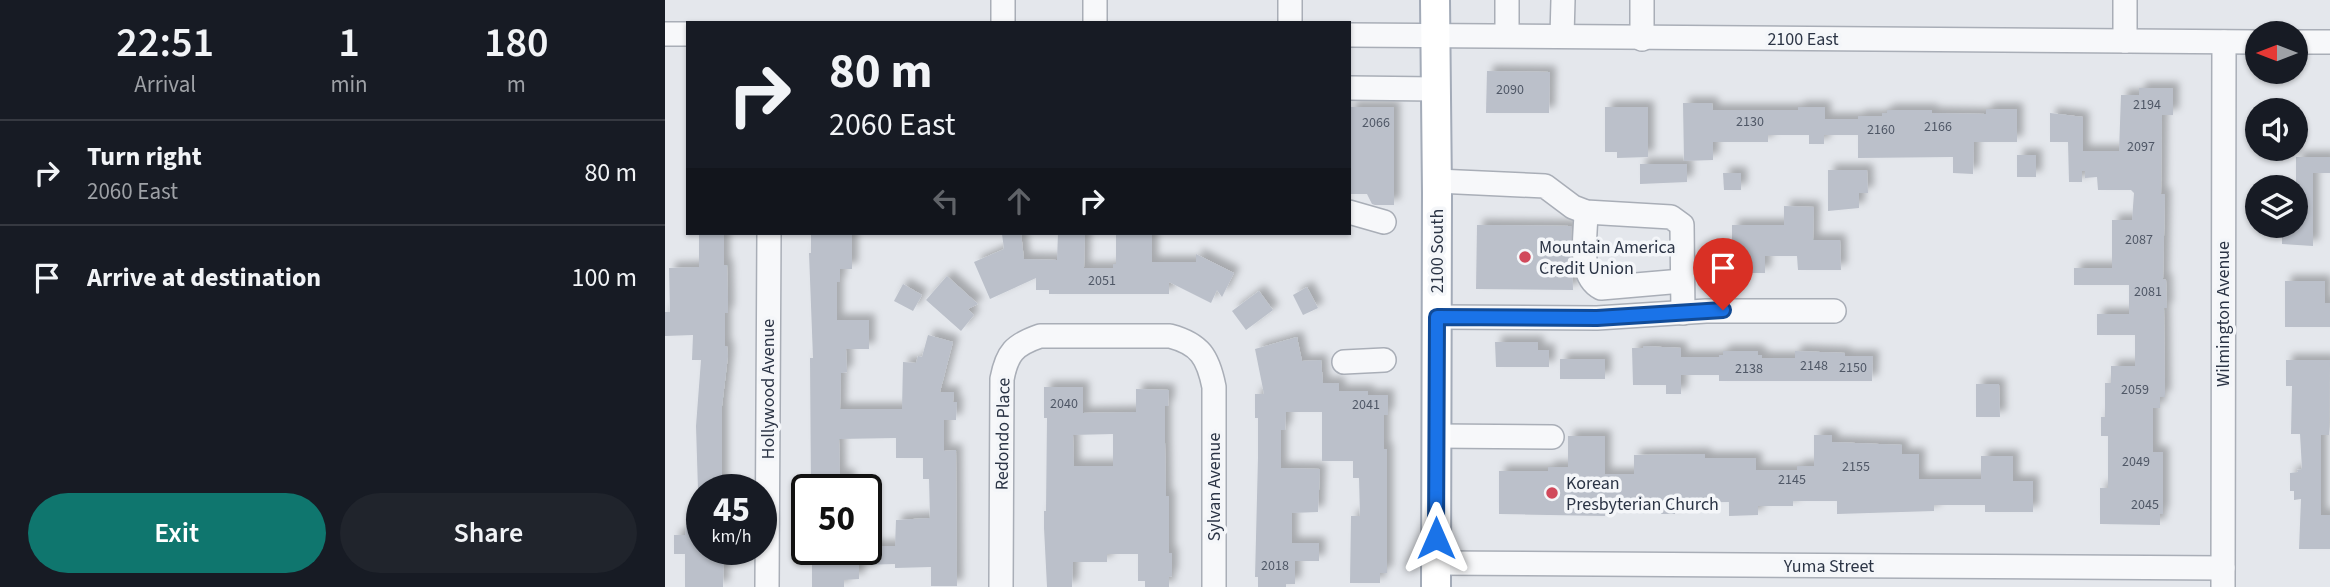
<!DOCTYPE html>
<html lang="en">
<head>
<meta charset="utf-8">
<style>
  :root { --surface:#171b24; --page:#20242c; --text:#f1f3f6; --muted:#9ea1a6; --line:#363941; --accent:#0f766e }
  body { margin:0; font-family:"Source Sans 3",sans-serif; background:var(--page); color:var(--text); height:100vh; display:flex; flex-direction:column; font-size:26px; white-space:nowrap }
  * { box-sizing:border-box; margin:0 }
  p { font-size:23px; color:var(--muted) }
  .icon { flex:none; width:38px; height:38px; fill:none; stroke:currentColor; stroke-width:2; stroke-linecap:round; stroke-linejoin:round }
  .map { position:relative; flex:1; overflow:hidden }
  .details { display:flex; flex-direction:column; background:var(--surface); width:665px }
  .details>* { flex:none }
  .banner { position:absolute; left:21px; top:21px; width:665px; height:214px; border-radius:0px; box-shadow:0 2px 5px #0004; background:#171b24; color:var(--text); overflow:hidden }
  .needle { width:46px; rotate:270deg }
  .fabs { position:absolute; left:1580px; top:21px; display:grid; gap:14px }
  .fabs a { display:grid; place-items:center; width:63px; height:63px; border-radius:50%; background:var(--surface); box-shadow:0 2px 5px #0004; font-size:35px }
  .speed { position:absolute; left:21px; top:474px; display:flex; gap:14px; font-size:35px; font-weight:700; text-align:center }
  .speed>* { display:grid; place-content:center; width:91px; height:91px; border-radius:50%; background:var(--surface); box-shadow:0 2px 5px #0004; line-height:1 }
  .speed small { font-size:18px; font-weight:400 }
  .speed .limit { border:4px solid #111; border-radius:10px; background:#fff; color:#111 }
  .pin { position:absolute; display:grid; place-items:center; width:60px; height:60px; color:#fff; margin:-72px -30px; border-radius:50% 50% 50% 0; rotate:-45deg; box-shadow:0 0 7px #0007 }
  .pin .icon { rotate:45deg }
  .me { position:absolute; width:77px; margin:-38px; rotate:0deg; stroke-linejoin:round; filter:drop-shadow(0 0 5px #0008) }
  .turn { display:flex; align-items:center; gap:24px; height:147px; padding:0 28px; font-size:32px }
  .turn .icon { width:91px; height:91px; stroke-width:2.5 }
  .turn b { display:block; font-size:49px; line-height:60px }
  .lanes { display:flex; align-items:center; height:66px; padding:0 28px; background:#0003; justify-content:center; gap:35px; direction:ltr }
  .lanes .off { opacity:.35 }
  .eta { display:flex; justify-content:space-evenly; align-items:center; height:119px; text-align:center }
  .eta b { font-size:42px; font-weight:600; line-height:49px }
  .cta { display:flex; gap:14px; margin-top:auto; padding:14px 28px }
  .cta a { flex:1; height:80px; border-radius:42px; background:var(--accent); color:#fff; font-size:28px; font-weight:600; line-height:80px; text-align:center }
  .cta a+a { background:var(--page); color:var(--text) }
  ul { padding:0; list-style:none }
  li { display:flex; align-items:center; gap:21px; height:105px; padding:0 28px; border-top:2px solid var(--line) }
  li div { flex:1 }
  li b { display:block; font-size:26px }
  li em { font-style:normal }
  main { display:flex; flex:1; min-height:0 }
  .map>svg:first-child { display:block }
  .building { fill:#bbc0ca; fill-rule:evenodd; filter:url(#shadow) }
  .lines { fill:none; stroke-linecap:round; stroke-linejoin:round }
  .minor-casing { stroke:#a9aeb7; stroke-width:26 }
  .major-casing { stroke:#a3abb8; stroke-width:32 }
  .minor { stroke:#f7f8fa; stroke-width:23 }
  .major { stroke:#fff; stroke-width:28 }
  .route-casing { stroke:#114b97; stroke-width:18 }
  .route { stroke:#1a73e8; stroke-width:12 }
  .poi-dot { fill:#d1495b; stroke:#f4f6f9; stroke-width:2.5 }
  .labels { text-anchor:middle; dominant-baseline:central; stroke-width:7; stroke-linejoin:round; paint-order:stroke }
  .number-label { font-size:14px; fill:#4f5766 }
  .street-label { font-size:18px; fill:#2b3445; stroke:#f4f6f9 }
  .poi-label { font-size:18px; fill:#2b3445; stroke:#f4f6f9; text-anchor:start }
</style>
</head>
<body>
<main>
<section class="details">
<div class="eta">
<div><b>22:51</b><p>Arrival</p></div>
<div><b>1</b><p>min</p></div>
<div><b>180</b><p>m</p></div>
</div>
<ul>
<li><svg class="icon" aria-label="right" viewBox="0 0 24 24"><path d="M7 20v-9h11M14 6l5 5-5 5"/></svg><div><b>Turn right</b><p>2060 East</p></div><em>80 m</em></li>
<li><svg class="icon" aria-label="arrive" viewBox="0 0 24 24"><path d="M6 21V4h12l-3 4 3 4H6"/></svg><div><b>Arrive at destination</b></div><em>100 m</em></li>
</ul>
<div class="cta"><a>Exit</a><a>Share</a></div>
</section>
<div class="map">
<svg width="1665" height="587" viewBox="0 0 1665 587">
  <defs>
    <filter id="shadow"><feDropShadow dx="6" dy="-6" stdDeviation="3.5" flood-color="#0004"/></filter>
  </defs>
  <rect width="100%" height="100%" fill="#e4e7ec"/>
  <g class="building">
    <path d="M822 71 885 72 884 113H821Z"/>
    <path d="M1474 88H1508V115H1497L1496 194H1500L1498 279 1501 280 1502 308H1499L1500 397H1495V408H1488V452H1498V514H1495V525L1435 524V488H1443V436H1436V417H1440V383H1446V366H1470V335H1432V314H1464V285H1409V268H1447V220H1467L1469 193 1466 190H1433L1432 177 1420 178V171H1417V182H1404L1403 142H1385V113L1418 117V151H1454L1456 95H1474Z"/>
    <path d="M1018 103H1047L1048 110H1133V107H1160V119H1193V116H1217V113H1222V110H1267V113L1321 114V109H1352V142H1309L1308 174 1288 173V157L1193 158V135H1159V144H1144V135H1103V142H1048V160L1019 161Z"/>
    <path d="M684 107H729V205H710L707 204 702 194H684Z"/>
    <path d="M940 107H983V157L952 158V152H940Z"/>
    <rect x="1352" y="155" width="19" height="22"/>
    <path d="M1631 157H1665V173H1648V246L1617 244V226H1631Z"/>
    <path d="M975 164H1022V182L975 184Z"/>
    <path d="M1163 170H1202L1203 193H1194V208L1163 211Z"/>
    <path d="M1058 173H1076V190H1059Z"/>
    <path d="M1119 206 1149 207 1148 240H1175L1176 270H1133L1132 256H1100V273H1071V252H1067V225H1119Z"/>
    <path d="M812 225 906 226 908 290 811 289Z"/>
    <path d="M34 233H59V265H62L63 298V313H60V346H62L63 356 57 406V490H33L31 426 36 360H27L28 335 0 336V312H5L4 268 34 267Z"/>
    <path d="M146 233H187V269H175V282H172V320H204V349H181L182 372 176 373 175 409H237L238 362 251 363 253 356 257 357 263 335 288 342 275 392H289L288 402H292L291 420H279V451L291 450 292 586H266V567L230 568V564L194 565V579L179 580V587H147V550H201V546H230L231 520 265 518 264 479H258V458H231V438L174 439 175 475H184V490H146L145 358H148L144 253H146Z"/>
    <path d="M356 233 359 259 392 260 393 233H420L419 268H448V264H451V233H487V262H531V254L569 273 557 297 552 290 546 303 504 282V294H384V290H371V278L325 299 309 262 339 249 337 234Z"/>
    <path d="M282 276 313 304 303 309 309 315 296 331 261 300Z"/>
    <path d="M1620 281H1660V303H1665V327H1620Z"/>
    <path d="M238 284 257 295 248 311 229 301Z"/>
    <path d="M642 287 653 308 638 315 628 295Z"/>
    <path d="M594 291 608 310 581 330 567 311Z"/>
    <path d="M632 337 637 361 656 360 658 383H674V391H703V395H723V415H719V449H722V573H715V583H685L686 516H695L694 478H688V461H657V412H621L620 430H616V468L655 469 653 512 627 513V543H654V561H630V584H621V587H593V577H590L593 457V418H590V394H599L590 349Z"/>
    <path d="M830 342H873V350H884V367H831Z"/>
    <path d="M978 346 1016 348V357H1054V355H1058V351H1093V355H1097V358H1130V351L1180 353V356H1208L1207 381H1054V375H1016V394H1001V385H968L967 348H978Z"/>
    <rect x="895" y="359" width="45" height="20"/>
    <path d="M1621 360H1665L1664 435H1656V515H1665V549H1634L1636 499 1629 500V491H1625V473L1633 472 1632 470 1637 469 1635 434H1626L1627 386H1621Z"/>
    <path d="M1311 384H1334L1335 417H1311Z"/>
    <path d="M379 387H418V413L471 412V389L504 390 503 406H500V443L501 496H504V553H507V576L504 577V587H480V581H473V554H442V562H408L407 587H382L379 528V511H381L382 418H379ZM448 434V466H409L408 435Z"/>
    <path d="M1149 435H1167V442L1237 445V454H1254V479H1316V456H1348V481H1368V512H1320V505H1269V511L1172 514V501H1128V506H1093V515L1064 516V502L1010 503V514H996L995 500H940V516L834 514V471H883V467H903V436H940V474H969V455L1040 454V458H1091V470H1132V466H1149Z"/>
    <path d="M21 526 37 527V550H59L58 587H20V554H9V535H20Z"/>
  </g>
  <g class="lines">
    <defs>
      <g id="minor">
        <path d="M338 0V23"/>
        <path d="M625 0V23"/>
        <path d="M430 23V0"/>
        <path d="M0 34H23"/>
        <path d="M684 35 1592 42"/>
        <path d="M842 35V0"/>
        <path d="M897 36 898 0"/>
        <path d="M977 39V0"/>
        <path d="M1460 41V0"/>
        <path d="M1631 42H1665"/>
        <path d="M684 88 771 89"/>
        <path d="M772 181 880 186 908 207 921 212 1006 217 1017 225 1018 313"/>
        <path d="M684 212 719 222"/>
        <path d="M921 212C921 234 912 276 936 288L1017 281"/>
        <path d="M772 317 932 318 1041 311H1169"/>
        <path d="M679 362 719 360"/>
        <path d="M771 436 887 437"/>
        <path d="M771 563 1558 568"/>
        <path d="M102 587 104 233"/>
        <path d="M336 587 337 379C342 353 349 345 375 336H505C535 344 543 357 549 387V587"/>
        <path d="M1558 587 1559 42"/>
      </g>
      <path id="major" d="M770 0 772 193 771 587"/>
    </defs>
    <use href="#minor" class="minor-casing"/>
    <use href="#major" class="major-casing"/>
    <use href="#minor" class="minor"/>
    <use href="#major" class="major"/>
  </g>
  <g class="lines">
    <defs>
      <path id="route" d="M771 538 772 317 932 318 1058 310"/>
    </defs>
    <use href="#route" class="route-casing"/>
    <use href="#route" class="route"/>
  </g>
  <g class="poi-dot">
    <circle cx="860" cy="257" r="7"/>
    <circle cx="887" cy="493" r="7"/>
  </g>
  <g class="labels">
    <g class="number-label">
      <text x="845" y="90">2090</text>
      <text x="1482" y="105">2194</text>
      <text x="1085" y="122">2130</text>
      <text x="711" y="123">2066</text>
      <text x="1273" y="127">2166</text>
      <text x="1216" y="130">2160</text>
      <text x="1476" y="147">2097</text>
      <text x="1474" y="240">2087</text>
      <text x="437" y="281">2051</text>
      <text x="1483" y="292">2081</text>
      <text x="1149" y="366">2148</text>
      <text x="1188" y="368">2150</text>
      <text x="1084" y="369">2138</text>
      <text x="1470" y="390">2059</text>
      <text x="399" y="404">2040</text>
      <text x="701" y="405">2041</text>
      <text x="1471" y="462">2049</text>
      <text x="1191" y="467">2155</text>
      <text x="1127" y="480">2145</text>
      <text x="1480" y="505">2045</text>
      <text x="610" y="566">2018</text>
    </g>
    <g class="street-label">
      <text x="1138" y="39">2100 East</text>
      <text transform="translate(772 251) rotate(-90)">2100 South</text>
      <text transform="translate(1558 314) rotate(-90)">Wilmington Avenue</text>
      <text transform="translate(103 389) rotate(-90)">Hollywood Avenue</text>
      <text transform="translate(338 434) rotate(-89)">Redondo Place</text>
      <text transform="translate(549 487) rotate(-90)">Sylvan Avenue</text>
      <text x="1164" y="566">Yuma Street</text>
    </g>
    <g class="poi-label">
      <text x="874" y="247">Mountain America<tspan x="874" dy="21">Credit Union</tspan></text>
      <text x="901" y="483">Korean<tspan x="901" dy="21">Presbyterian Church</tspan></text>
    </g>
  </g>
</svg>
<div class="fabs">
<a><svg class="needle" viewBox="-14 -14 28 28"><path d="M0-13l5 13h-10z" fill="#e53935"/><path d="M0 13l5-13h-10z" fill="#9ea1a6"/></svg></a>
<a><svg class="icon" aria-label="sound" viewBox="0 0 24 24"><path d="M4 9h4l5-4v14l-5-4H4zM17 9q2 3 0 6"/></svg></a>
<a><svg class="icon" aria-label="layers" viewBox="0 0 24 24"><path d="M12 4l9 5-9 5-9-5zM3 14l9 5 9-5"/></svg></a>
</div>
<div class="speed"><div>45<small>km/h</small></div><div class="limit">50</div></div>
<div class="pin" style="left:1058px;top:310px;background:#d93025"><svg class="icon" aria-label="arrive" viewBox="0 0 24 24"><path d="M6 21V4h12l-3 4 3 4H6"/></svg></div>
<svg class="me" style="left:771px;top:538px" viewBox="-20 -20 40 40"><path d="M0-17L14 15 0 8-14 15z" fill="#1a73e8" stroke="#fff" stroke-width="4"/></svg>
<div class="banner">
<div class="turn"><svg class="icon" aria-label="right" viewBox="0 0 24 24"><path d="M7 20v-9h11M14 6l5 5-5 5"/></svg><div><b>80 m</b>2060 East</div></div>
<div class="lanes"><svg class="icon off" aria-label="left" viewBox="0 0 24 24"><path d="M17 20v-9H6M10 6l-5 5 5 5"/></svg><svg class="icon off" aria-label="ahead" viewBox="0 0 24 24"><path d="M12 20V5M6 11l6-6 6 6"/></svg><svg class="icon" aria-label="right" viewBox="0 0 24 24"><path d="M7 20v-9h11M14 6l5 5-5 5"/></svg></div>
</div>
</div>
</main>
</body>
</html>
